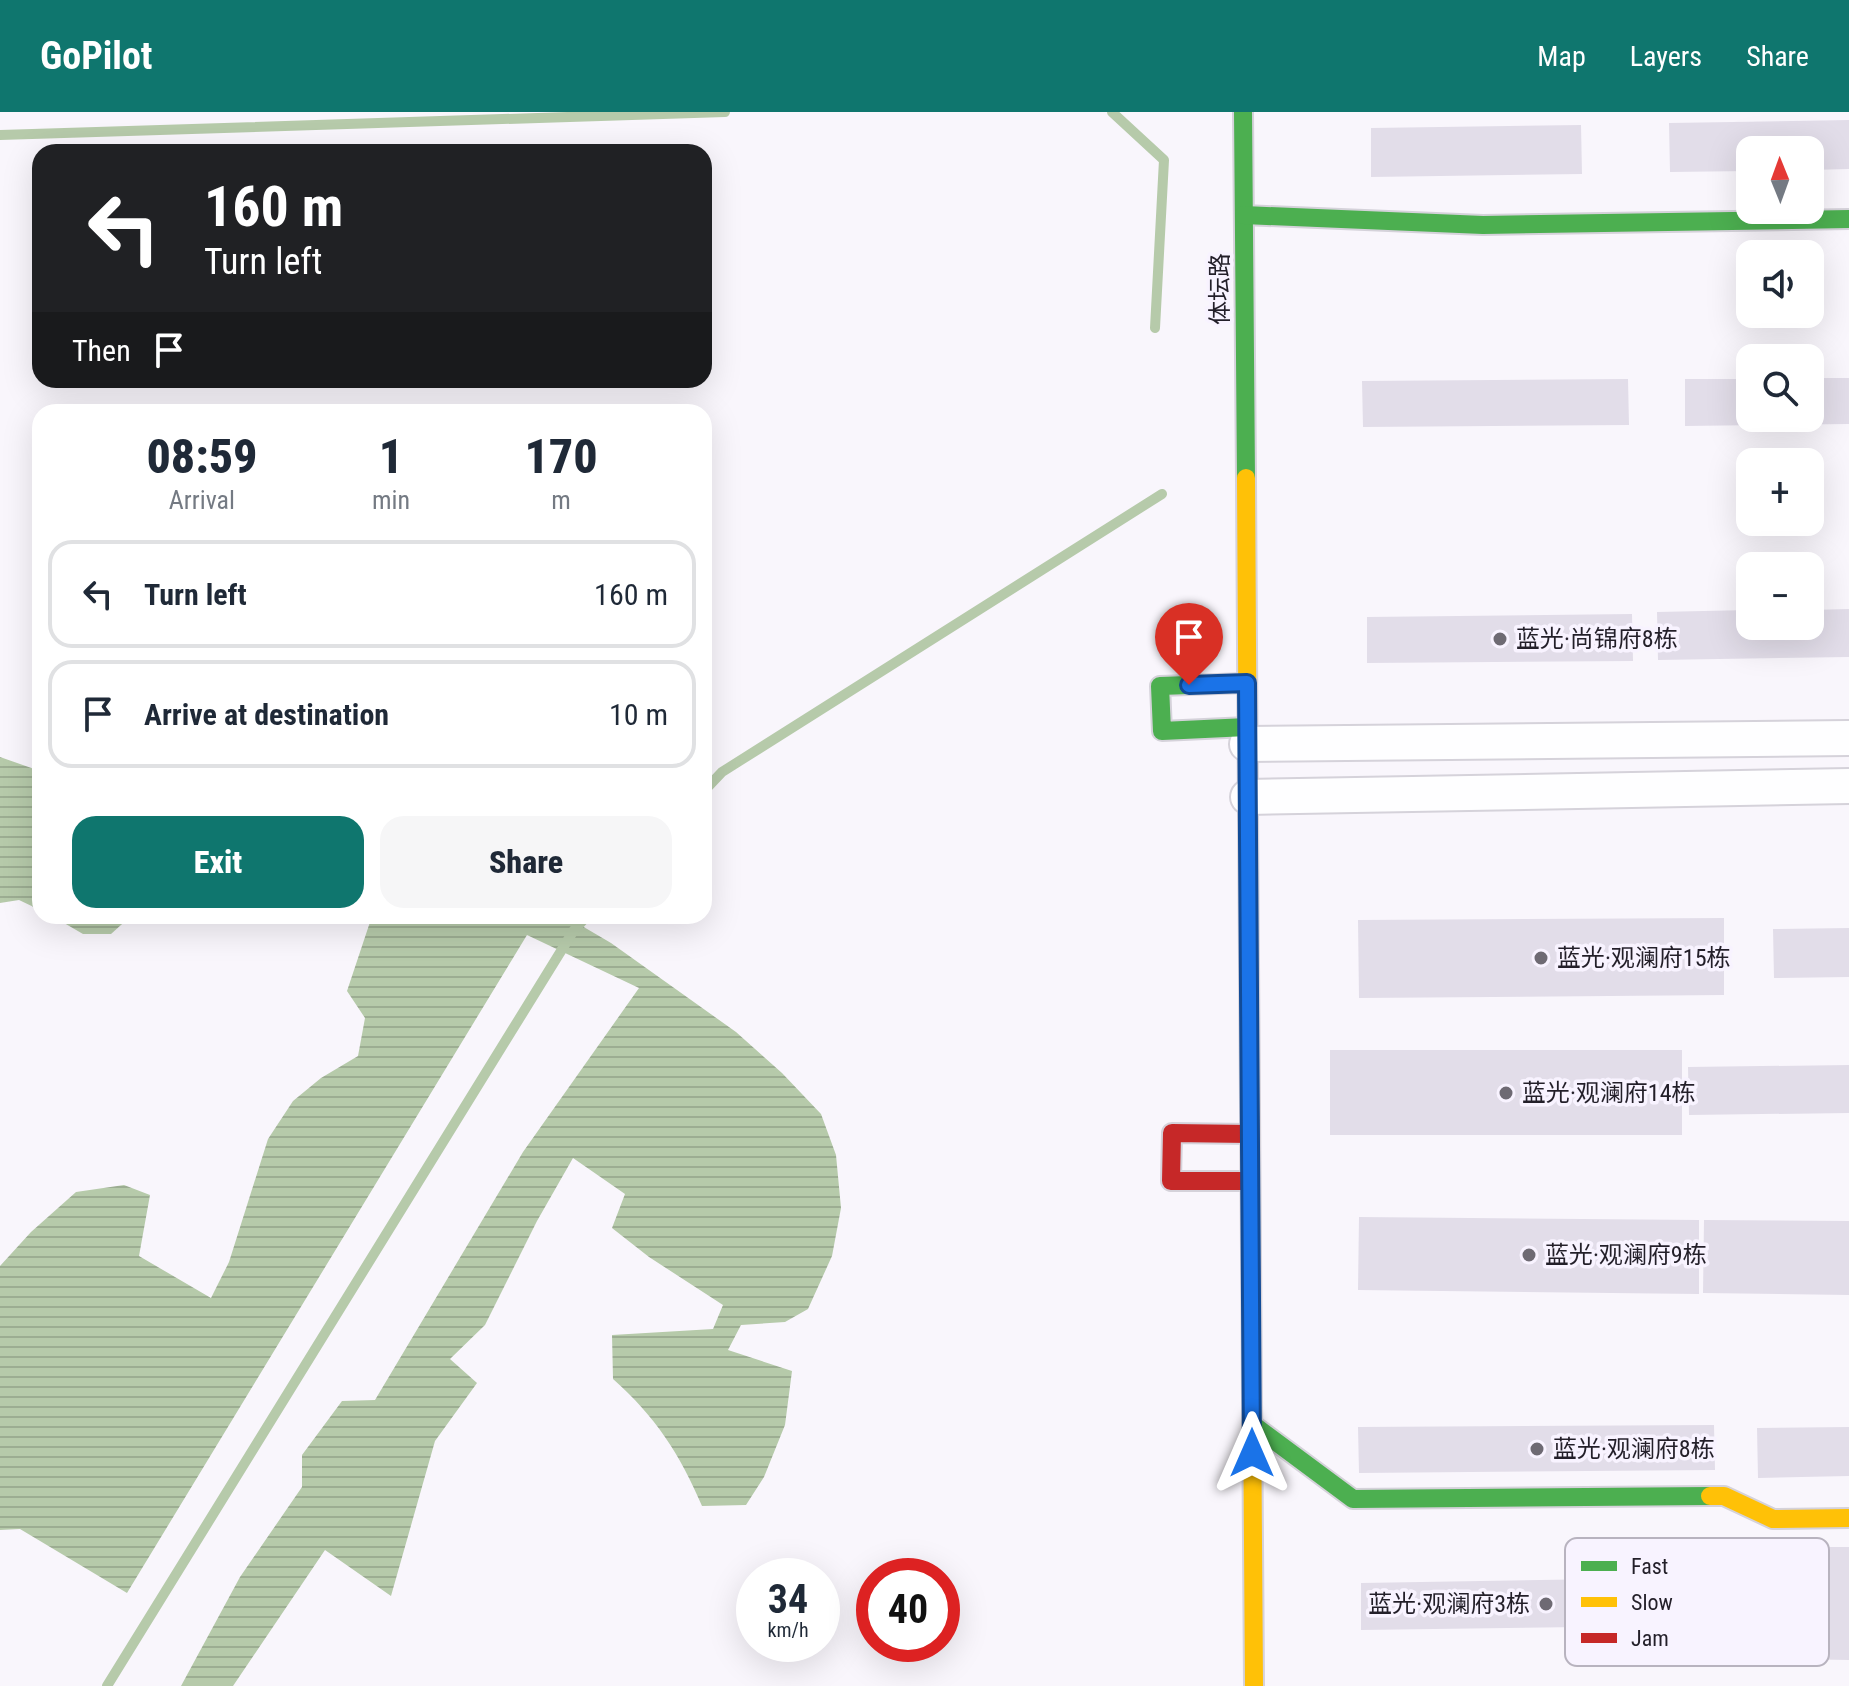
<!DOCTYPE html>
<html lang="en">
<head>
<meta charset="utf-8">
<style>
  :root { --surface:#fff; --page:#f6f6f7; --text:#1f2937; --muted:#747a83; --line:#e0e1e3; --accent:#0f766e }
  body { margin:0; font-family:"Roboto Condensed","Noto Sans SC",sans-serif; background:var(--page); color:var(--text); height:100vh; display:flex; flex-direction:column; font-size:30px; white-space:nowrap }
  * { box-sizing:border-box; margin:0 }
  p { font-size:26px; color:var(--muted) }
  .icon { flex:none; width:44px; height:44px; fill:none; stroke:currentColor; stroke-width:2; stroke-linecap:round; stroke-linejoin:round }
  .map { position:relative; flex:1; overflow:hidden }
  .side { position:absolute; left:32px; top:292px; width:680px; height:520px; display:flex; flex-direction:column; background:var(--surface); border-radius:24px; box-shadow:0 8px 32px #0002 }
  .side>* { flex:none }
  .top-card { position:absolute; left:32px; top:32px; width:680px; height:244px; border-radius:24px; box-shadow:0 8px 32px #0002; background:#202124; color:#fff; overflow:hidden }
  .needle { width:52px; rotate:359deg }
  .tools { position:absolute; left:1736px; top:24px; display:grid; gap:16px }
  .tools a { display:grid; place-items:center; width:88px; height:88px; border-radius:16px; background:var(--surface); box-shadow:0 8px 32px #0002; font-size:40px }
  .speed { position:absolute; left:736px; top:1446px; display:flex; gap:16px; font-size:40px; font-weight:700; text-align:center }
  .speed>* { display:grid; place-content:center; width:104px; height:104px; border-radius:50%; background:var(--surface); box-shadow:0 8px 32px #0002; line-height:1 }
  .speed small { font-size:20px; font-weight:400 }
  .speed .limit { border:12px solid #d22; background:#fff; color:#111 }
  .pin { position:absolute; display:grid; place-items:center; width:68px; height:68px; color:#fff; margin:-82px -34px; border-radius:50% 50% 50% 0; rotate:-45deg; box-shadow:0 0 8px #0007 }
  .pin .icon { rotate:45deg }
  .me { position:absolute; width:88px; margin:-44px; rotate:0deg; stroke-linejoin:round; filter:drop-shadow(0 0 6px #0008) }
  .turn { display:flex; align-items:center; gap:28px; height:168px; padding:0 40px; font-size:36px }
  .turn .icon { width:104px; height:104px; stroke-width:2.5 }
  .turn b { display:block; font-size:56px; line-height:68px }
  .then { display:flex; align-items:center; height:76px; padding:0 40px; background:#0003; gap:16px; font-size:30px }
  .eta { display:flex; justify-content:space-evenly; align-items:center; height:136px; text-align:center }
  .eta b { font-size:48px; font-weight:800; line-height:56px }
  .action { display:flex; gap:16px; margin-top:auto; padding:16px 40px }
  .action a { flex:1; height:92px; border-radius:24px; background:var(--accent); color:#fff; font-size:32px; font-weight:800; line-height:92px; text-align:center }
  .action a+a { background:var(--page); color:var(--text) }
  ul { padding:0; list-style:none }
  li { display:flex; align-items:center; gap:24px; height:108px; margin:0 16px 12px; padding:0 24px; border:4px solid var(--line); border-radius:24px }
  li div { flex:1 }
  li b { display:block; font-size:30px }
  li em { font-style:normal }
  header { display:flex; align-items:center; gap:48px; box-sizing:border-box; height:112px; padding:0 40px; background:var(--accent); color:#fff }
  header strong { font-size:38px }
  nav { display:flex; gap:44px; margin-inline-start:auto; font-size:28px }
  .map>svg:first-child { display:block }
  .water { fill:url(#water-rules) }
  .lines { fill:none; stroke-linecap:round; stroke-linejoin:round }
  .stream { stroke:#b6caaa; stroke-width:10 }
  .building { fill:#e2dde9 }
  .street-casing { stroke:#d5d2da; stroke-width:38 }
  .fast-casing { stroke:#d5d2da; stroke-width:22 }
  .slow-casing { stroke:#d5d2da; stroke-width:22 }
  .jam-casing { stroke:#d5d2da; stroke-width:22 }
  .street { stroke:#fefeff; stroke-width:34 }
  .fast { stroke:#4caf50; stroke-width:18 }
  .slow { stroke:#ffc107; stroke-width:18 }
  .jam { stroke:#c62828; stroke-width:18 }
  .route-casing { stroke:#114b97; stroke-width:20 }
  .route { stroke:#1a73e8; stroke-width:14 }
  .poi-dot { fill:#6e6a73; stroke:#f8f3ff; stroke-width:3 }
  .labels { text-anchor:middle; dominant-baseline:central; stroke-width:7; stroke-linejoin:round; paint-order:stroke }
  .street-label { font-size:24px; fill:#231f29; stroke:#f8f3ff }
  .poi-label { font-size:24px; fill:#231f29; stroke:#f8f3ff; text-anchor:start }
  .key { fill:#f8f3ff; stroke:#b8b3bf; stroke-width:2 }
  .key-label { font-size:22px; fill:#231f29 }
</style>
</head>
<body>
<header>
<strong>GoPilot</strong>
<nav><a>Map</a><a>Layers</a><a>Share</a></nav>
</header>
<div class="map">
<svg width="1849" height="1574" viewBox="0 0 1849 1574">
  <defs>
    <pattern id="water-rules" width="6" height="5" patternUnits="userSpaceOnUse" patternTransform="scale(2)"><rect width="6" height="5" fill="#b6caaa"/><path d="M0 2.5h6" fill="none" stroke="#9cad92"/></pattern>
  </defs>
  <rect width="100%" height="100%" fill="#f9f6fc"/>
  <g class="water">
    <path d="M0 645 40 659V798L19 788 0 791Z"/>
    <path d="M52 804H131L111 822H83Z"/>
    <path d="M372 804H565L611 831 736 920 782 961 821 1002 836 1043 841 1096 832 1144 808 1197 785 1210 741 1213 728 1238 792 1259 785 1313 764 1365 746 1393 702 1394C680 1342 655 1304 613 1267L612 1223 713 1217 723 1193 649 1145 612 1116 625 1082 573 1046 537 1109 485 1213 450 1247 477 1271 435 1329 391 1484 325 1438 233 1574H181L240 1465 302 1375V1343L342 1289 375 1288 523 1040 639 876 527 823 127 1481 20 1417 0 1418V1154L31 1120 76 1080 124 1073 150 1083 139 1144 211 1186 229 1150 268 1027 293 989 321 966 358 944 365 906 347 879Z"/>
  </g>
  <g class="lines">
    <g class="stream">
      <path d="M1112 0 1164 48 1155 216"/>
      <path d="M0 23 725 0"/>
      <path d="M704 679 722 660 1162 382"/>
      <path d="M107 1574 574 818 587 804"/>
    </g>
  </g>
  <g class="building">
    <path d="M1849 8V57L1810 58V38H1750V59L1670 60 1669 11Z"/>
    <path d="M1581 13 1582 62 1371 65V16Z"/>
    <path d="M1810 266H1849V312L1685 314V267H1750V306H1810Z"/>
    <path d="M1628 267 1629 313 1363 315 1362 269Z"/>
    <path d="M1849 497V545L1658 548 1657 500 1750 498V514H1810V498Z"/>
    <path d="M1632 502 1633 549 1367 551V505Z"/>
    <path d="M1724 806V883L1359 886 1358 808Z"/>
    <path d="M1849 816V865L1774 866 1773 817Z"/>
    <rect x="1330" y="938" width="352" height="85"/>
    <path d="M1849 953V1001L1689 1003 1688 955Z"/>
    <path d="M1359 1105 1699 1108V1182L1358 1178Z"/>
    <path d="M1704 1108 1849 1109V1183L1703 1181Z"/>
    <path d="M1714 1313 1715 1358 1359 1361 1358 1315Z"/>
    <path d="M1849 1315V1364L1758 1366 1757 1316Z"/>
    <path d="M1792 1435H1849V1548L1791 1547Z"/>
    <path d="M1731 1465 1732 1513 1361 1518V1471Z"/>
  </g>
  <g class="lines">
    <defs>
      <g id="street">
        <path d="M1247 632 1849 626"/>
        <path d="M1248 685 1849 674"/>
      </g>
      <g id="fast">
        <path d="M1243 0 1246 366"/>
        <path d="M1244 103 1483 113 1849 107"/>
        <path d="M1247 571 1160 574 1162 619 1247 615"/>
        <path d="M1252 1312 1353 1387 1710 1384"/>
      </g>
      <g id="slow">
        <path d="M1246 366 1248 702"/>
        <path d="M1252 1287 1254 1574"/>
        <path d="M1710 1384H1724L1773 1407 1849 1406"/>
      </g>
      <g id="jam">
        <path d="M1248 702 1252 1287"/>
        <path d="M1250 1022 1172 1021 1171 1069H1250"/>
      </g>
    </defs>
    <use href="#street" class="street-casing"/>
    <use href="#fast" class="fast-casing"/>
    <use href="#slow" class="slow-casing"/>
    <use href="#jam" class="jam-casing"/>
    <use href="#street" class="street"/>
    <use href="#fast" class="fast"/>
    <use href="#slow" class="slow"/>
    <use href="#jam" class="jam"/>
  </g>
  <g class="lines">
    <defs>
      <path id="route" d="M1189 573 1247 571 1252 1341"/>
    </defs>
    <use href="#route" class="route-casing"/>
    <use href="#route" class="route"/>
  </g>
  <g class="poi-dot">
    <circle cx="1500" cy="527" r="8"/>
    <circle cx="1541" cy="846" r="8"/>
    <circle cx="1506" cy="981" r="8"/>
    <circle cx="1529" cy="1143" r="8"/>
    <circle cx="1537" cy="1337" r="8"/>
    <circle cx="1546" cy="1492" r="8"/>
  </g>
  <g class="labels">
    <g class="street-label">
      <text transform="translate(1220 177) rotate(-90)">体坛路</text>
    </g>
    <g class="poi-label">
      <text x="1516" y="527">蓝光·尚锦府8栋</text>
      <text x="1557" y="846">蓝光·观澜府15栋</text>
      <text x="1522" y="981">蓝光·观澜府14栋</text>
      <text x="1545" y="1143">蓝光·观澜府9栋</text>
      <text x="1553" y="1337">蓝光·观澜府8栋</text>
      <text x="1530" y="1492" text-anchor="end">蓝光·观澜府3栋</text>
    </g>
  </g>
  <rect x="1565" y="1426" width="264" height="128" rx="12" class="key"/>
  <rect x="1581" y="1449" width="36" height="10" fill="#4caf50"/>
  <rect x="1581" y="1485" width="36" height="10" fill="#ffc107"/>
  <rect x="1581" y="1521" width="36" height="10" fill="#c62828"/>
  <g class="key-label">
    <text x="1631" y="1462">Fast</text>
    <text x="1631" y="1498">Slow</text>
    <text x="1631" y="1534">Jam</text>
  </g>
</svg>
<div class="tools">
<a><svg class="needle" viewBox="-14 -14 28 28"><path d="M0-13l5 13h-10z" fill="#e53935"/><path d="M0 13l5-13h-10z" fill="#747a83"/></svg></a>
<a><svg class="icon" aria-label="sound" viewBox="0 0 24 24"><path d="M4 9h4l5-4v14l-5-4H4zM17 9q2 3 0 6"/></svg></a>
<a><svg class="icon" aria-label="search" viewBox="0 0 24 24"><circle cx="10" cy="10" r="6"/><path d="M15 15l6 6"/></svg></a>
<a>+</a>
<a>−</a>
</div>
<div class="speed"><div>34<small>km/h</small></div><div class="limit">40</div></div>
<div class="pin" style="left:1189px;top:573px;background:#d93025"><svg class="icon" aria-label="arrive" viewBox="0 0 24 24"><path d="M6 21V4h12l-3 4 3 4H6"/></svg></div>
<svg class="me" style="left:1252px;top:1341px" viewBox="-20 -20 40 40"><path d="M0-17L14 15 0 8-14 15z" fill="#1a73e8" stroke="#fff" stroke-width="4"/></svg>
<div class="top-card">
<div class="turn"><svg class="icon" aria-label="left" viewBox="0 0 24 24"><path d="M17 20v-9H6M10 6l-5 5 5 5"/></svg><div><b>160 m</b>Turn left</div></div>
<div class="then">Then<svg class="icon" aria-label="arrive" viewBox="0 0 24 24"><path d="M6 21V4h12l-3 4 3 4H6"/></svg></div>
</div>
<section class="side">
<div class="eta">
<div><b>08:59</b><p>Arrival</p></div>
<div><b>1</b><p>min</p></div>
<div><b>170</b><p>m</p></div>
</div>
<ul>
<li><svg class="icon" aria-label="left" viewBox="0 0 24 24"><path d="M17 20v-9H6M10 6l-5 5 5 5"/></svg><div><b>Turn left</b></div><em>160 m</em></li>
<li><svg class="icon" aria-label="arrive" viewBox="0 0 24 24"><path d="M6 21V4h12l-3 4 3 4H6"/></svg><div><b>Arrive at destination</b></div><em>10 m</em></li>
</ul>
<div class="action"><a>Exit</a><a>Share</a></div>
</section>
</div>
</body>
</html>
